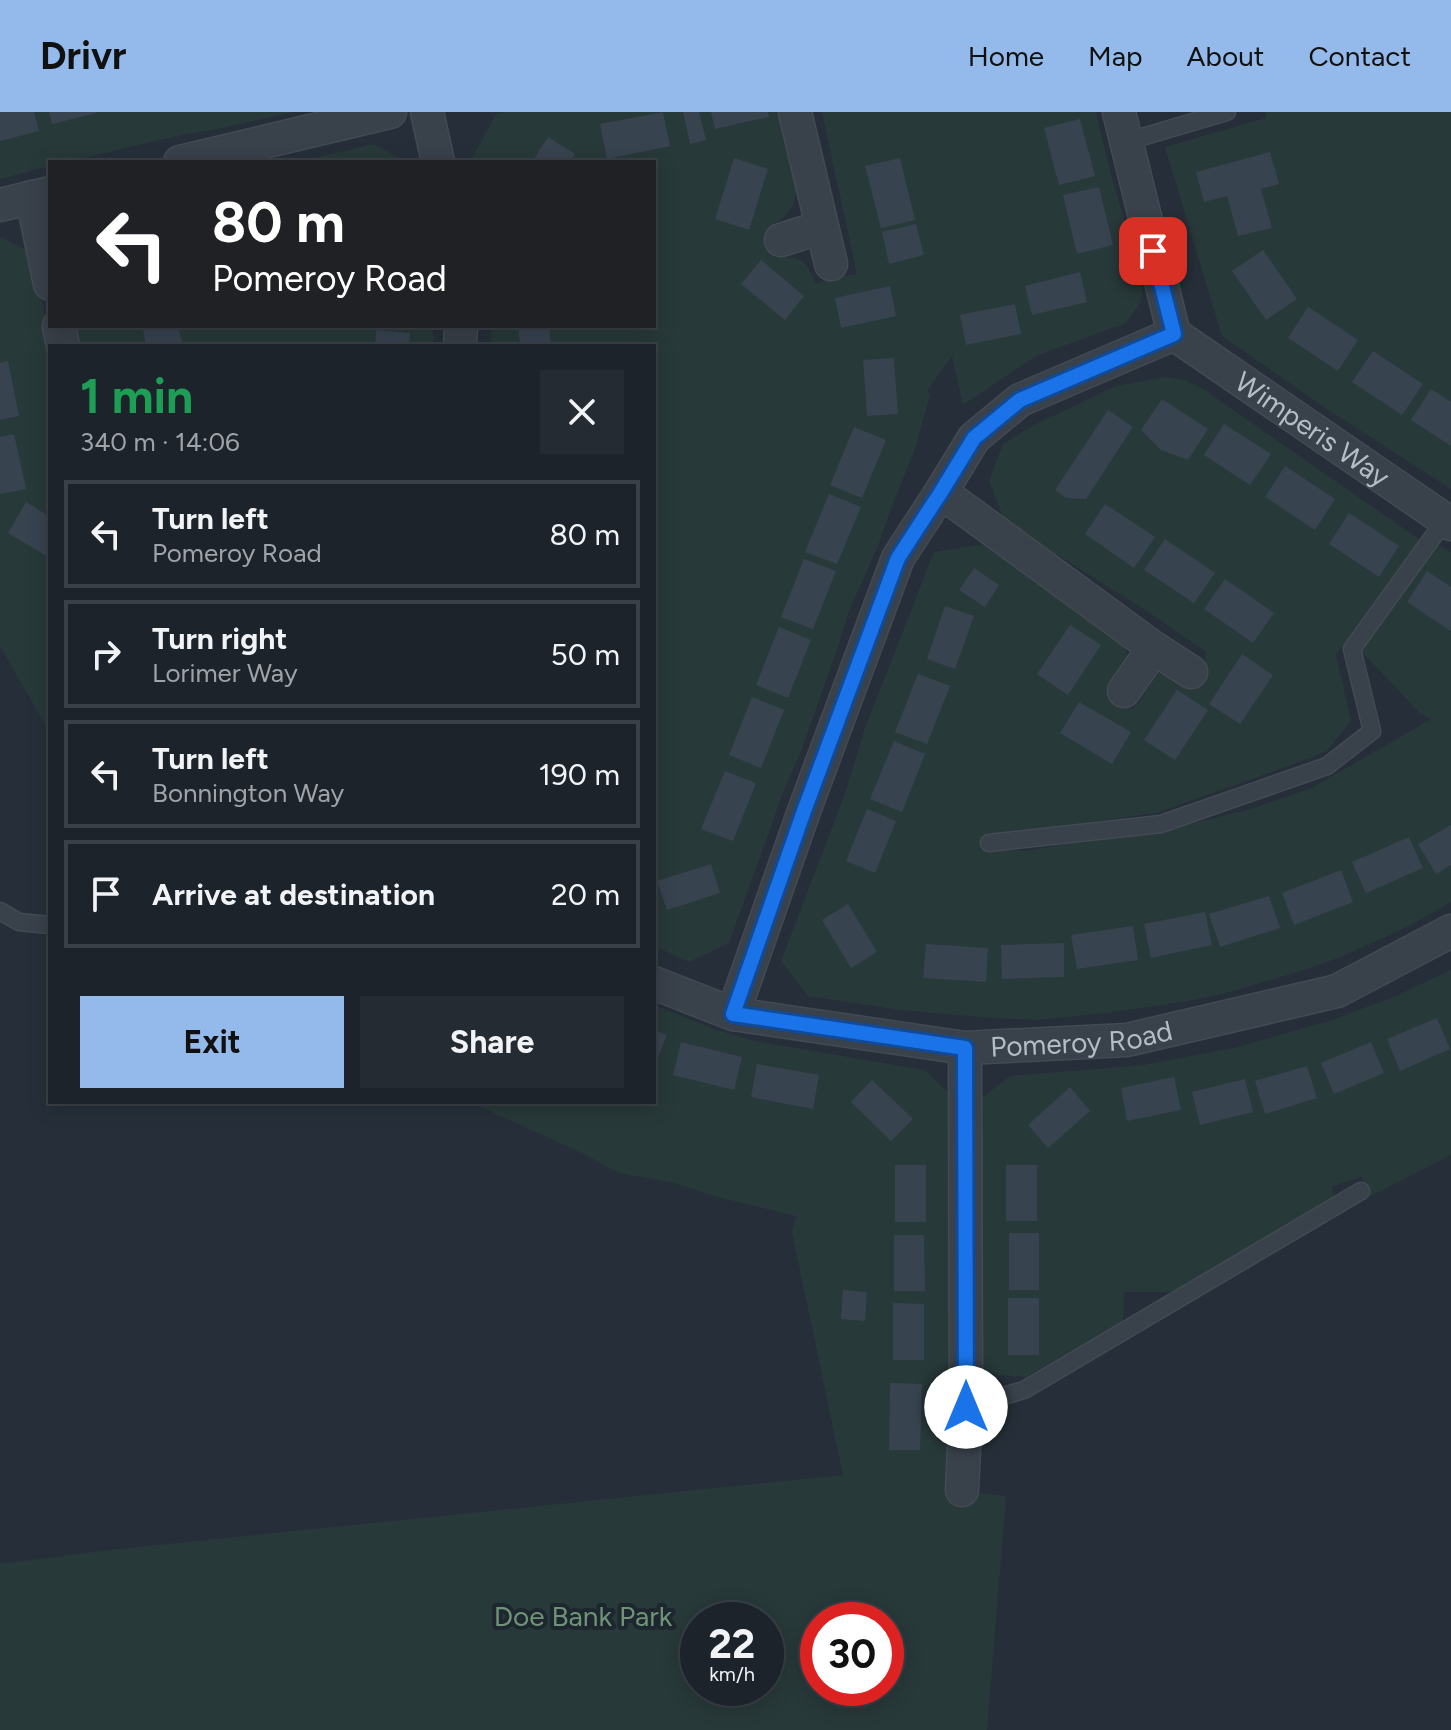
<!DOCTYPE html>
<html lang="en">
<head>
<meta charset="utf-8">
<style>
  :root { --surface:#1c232b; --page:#252b33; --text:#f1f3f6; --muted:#a0a4a9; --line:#3a4047; --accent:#94baeb }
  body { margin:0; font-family:Figtree,sans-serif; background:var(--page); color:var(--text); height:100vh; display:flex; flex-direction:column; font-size:30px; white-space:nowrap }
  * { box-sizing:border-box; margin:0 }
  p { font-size:26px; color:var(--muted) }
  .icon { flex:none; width:44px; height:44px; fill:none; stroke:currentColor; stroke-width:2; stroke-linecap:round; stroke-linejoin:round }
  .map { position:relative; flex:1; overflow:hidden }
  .sheet { position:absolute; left:48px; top:232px; width:608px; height:760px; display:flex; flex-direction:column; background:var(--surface); border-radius:0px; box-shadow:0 4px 20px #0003,0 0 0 2px var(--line) }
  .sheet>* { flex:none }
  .banner { position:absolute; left:48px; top:48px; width:608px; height:168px; border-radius:0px; box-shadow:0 4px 20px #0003,0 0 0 2px var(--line); background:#202124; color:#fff; overflow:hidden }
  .speed { position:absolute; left:680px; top:1490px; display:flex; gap:16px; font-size:40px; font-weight:700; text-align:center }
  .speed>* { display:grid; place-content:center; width:104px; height:104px; border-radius:50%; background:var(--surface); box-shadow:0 4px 20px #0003,0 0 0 2px var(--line); line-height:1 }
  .speed small { font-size:20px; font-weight:400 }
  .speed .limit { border:12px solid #d22; background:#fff; color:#111 }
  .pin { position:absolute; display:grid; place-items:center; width:68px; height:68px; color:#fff; margin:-34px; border-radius:16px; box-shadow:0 4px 12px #0006 }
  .me { position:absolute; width:88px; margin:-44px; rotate:0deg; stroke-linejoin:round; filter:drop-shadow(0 0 6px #0008) }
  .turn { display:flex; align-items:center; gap:28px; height:168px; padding:0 32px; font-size:36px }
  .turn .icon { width:104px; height:104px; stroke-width:2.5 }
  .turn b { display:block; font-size:56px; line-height:68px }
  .round { display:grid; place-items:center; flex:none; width:84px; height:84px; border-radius:0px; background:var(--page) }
  .head { display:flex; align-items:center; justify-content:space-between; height:136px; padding:0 32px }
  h1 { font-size:48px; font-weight:700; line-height:60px; color:#1e9e55 }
  .button { display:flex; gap:16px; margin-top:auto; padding:16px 32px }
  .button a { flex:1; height:92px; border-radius:0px; background:var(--accent); color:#111; font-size:32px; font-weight:700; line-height:92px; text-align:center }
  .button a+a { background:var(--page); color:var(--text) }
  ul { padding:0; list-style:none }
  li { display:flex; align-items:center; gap:24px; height:108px; margin:0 16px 12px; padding:0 16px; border:4px solid var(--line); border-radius:0px }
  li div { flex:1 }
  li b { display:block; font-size:30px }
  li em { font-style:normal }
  header { display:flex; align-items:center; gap:48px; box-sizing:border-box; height:112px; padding:0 40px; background:var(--accent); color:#111 }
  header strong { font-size:38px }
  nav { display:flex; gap:44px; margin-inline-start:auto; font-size:28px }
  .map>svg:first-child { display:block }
  .green { fill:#28393a; fill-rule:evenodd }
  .building { fill:#384350 }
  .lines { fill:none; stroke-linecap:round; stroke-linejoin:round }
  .service-casing { stroke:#424a53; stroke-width:19 }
  .minor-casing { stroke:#424a53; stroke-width:35 }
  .service { stroke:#39414a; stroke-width:16 }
  .minor { stroke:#39414a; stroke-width:32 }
  .route-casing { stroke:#114b97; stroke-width:20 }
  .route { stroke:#1a73e8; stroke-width:14 }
  .labels { text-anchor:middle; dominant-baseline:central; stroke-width:8; stroke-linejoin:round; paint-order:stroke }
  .street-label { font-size:28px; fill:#b5bcc5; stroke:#1e262f }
  .park-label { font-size:28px; fill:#6e9475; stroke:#1e262f }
</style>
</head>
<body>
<header>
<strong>Drivr</strong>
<nav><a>Home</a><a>Map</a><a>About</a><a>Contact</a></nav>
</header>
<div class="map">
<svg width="1451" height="1618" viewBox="0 0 1451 1618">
  <rect width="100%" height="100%" fill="#262f39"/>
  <g class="green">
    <path d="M0 0H293L217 17 181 23 67 50H50V54L0 67Z"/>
    <path d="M505 0H787C794 38 815 94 770 114L778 145C804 144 807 151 816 172L829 166 857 162 822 0H1096L1111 63 1143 172 1141 190 1126 211 1036 244 963 293 952 244 927 279 930 282 916 334 889 402 878 434 849 499 838 535 801 639 784 678 729 831 689 850 654 834V234H491V214H654V50H470L496 2Z"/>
    <path d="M1266 0H1451V377L1324 295 1222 224 1165 35 1266 6Z"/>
    <path d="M374 32 406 50H297Z"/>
    <path d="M0 125 33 141 51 234 50 314 46 320 50 339V621L0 534Z"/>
    <path d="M74 214H433L434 234H80Z"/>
    <path d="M1166 265 1184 268 1203 277 1420 428 1353 523 1336 542 1351 609 1327 639 1289 654 1156 701 991 724 981 738 997 736 1026 739 1060 733 1154 721 1251 697 1312 676 1431 607 1420 601 1362 540 1367 525 1434 431 1451 440V790L1411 813 1341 845 1301 859 1226 881 1188 889 1114 900 1037 908 994 906 900 898 808 884 781 849 845 682 865 616 934 440 985 432 1121 525 1128 545 1105 579 1132 597 1139 591 1157 560 1181 562 1205 553 1206 540 1150 501 1005 410 989 369 1003 332 1032 314 1116 274Z"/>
    <path d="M1451 858V1043L1369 1085 1362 1065 1332 1074 1335 1095 1321 1097 1284 1115 1173 1180H1124L1123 1210 1101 1221 1026 1265 986 1262 975 1245 979 988 1010 964 1144 953 1238 935 1332 908 1396 884Z"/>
    <path d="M654 893 714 917 755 929 924 958 953 985 948 1307 950 1378 1006 1384 987 1618H0V1452L118 1437 843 1363 792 1120 796 1104 714 1084 675 1071 619 1061 582 1041 470 990H654ZM698 1508H766V1576H698ZM818 1508H886V1576H818Z"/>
  </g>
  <g class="building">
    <path d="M0 0H34L39 19 0 29Z"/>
    <path d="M49 0H96V1L52 12Z"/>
    <path d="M663 0 670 34 607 47 600 12Z"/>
    <path d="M683 0H699L706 28 690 32Z"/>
    <path d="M711 0H768L769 5 715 17Z"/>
    <path d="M1080 7 1095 64 1059 73 1044 16Z"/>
    <path d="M548 25 575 42 569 50H532Z"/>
    <path d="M1270 40 1279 72 1261 77 1272 116 1238 124 1227 84 1204 90 1196 60Z"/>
    <path d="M734 46 768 57 749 118 715 107Z"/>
    <path d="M900 46 915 108 881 116 865 54Z"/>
    <path d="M1099 75 1113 133 1077 142 1063 83Z"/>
    <path d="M916 112 924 143 889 152 882 120Z"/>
    <path d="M1263 138 1297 187 1266 208 1232 159Z"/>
    <path d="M761 148 804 184 785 208 741 172Z"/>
    <path d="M1080 160 1087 190 1032 203 1025 174Z"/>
    <path d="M890 174 896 204 841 216 835 186Z"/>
    <path d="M1015 192 1021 222 966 233 960 203Z"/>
    <path d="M1308 195 1358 228 1338 259 1288 226Z"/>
    <path d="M160 214H178L183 234H146L143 217Z"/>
    <path d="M518 214H549L551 231 520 233Z"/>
    <path d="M376 218 410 221 409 234H375Z"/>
    <path d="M1373 239 1423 272 1402 303 1352 270Z"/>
    <path d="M894 246 898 302 867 304 863 248Z"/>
    <path d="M8 249 19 304 0 308V251Z"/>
    <path d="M1431 277 1451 290V334L1411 308Z"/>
    <path d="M1162 287 1208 317 1188 348 1161 338 1141 318Z"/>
    <path d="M1108 298 1133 315 1086 387 1066 386 1055 378Z"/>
    <path d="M1224 312 1271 342 1250 373 1204 343Z"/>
    <path d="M854 315 886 328 862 386 830 373Z"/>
    <path d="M14 322 26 377 0 382V325Z"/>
    <path d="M1285 354 1335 387 1315 418 1265 385Z"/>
    <path d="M829 382 861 395 837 452 805 440Z"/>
    <path d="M26 390 50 405V446L8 421Z"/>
    <path d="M1105 392 1155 425 1134 456 1085 422Z"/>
    <path d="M1349 401 1399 434 1379 465 1329 432Z"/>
    <path d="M1165 427 1215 461 1194 491 1144 458Z"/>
    <path d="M804 447 836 459 813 517 781 505Z"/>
    <path d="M974 456 999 473 985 495 959 478Z"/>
    <path d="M1427 459 1451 475V519L1407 490Z"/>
    <path d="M1225 467 1274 501 1253 531 1204 497Z"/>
    <path d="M945 494 974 504 955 557 927 547Z"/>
    <path d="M1070 513 1101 533 1068 583 1037 562Z"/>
    <path d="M779 515 811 528 788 586 756 573Z"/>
    <path d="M1242 542 1273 563 1240 612 1209 592Z"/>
    <path d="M918 562 950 574 927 632 895 620Z"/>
    <path d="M1177 578 1208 598 1175 648 1144 628Z"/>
    <path d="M752 585 784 598 761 656 729 643Z"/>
    <path d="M1079 590 1131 620 1112 652 1060 621Z"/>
    <path d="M894 629 925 642 902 700 870 687Z"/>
    <path d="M725 659 756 671 733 729 701 717Z"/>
    <path d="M867 697 896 709 875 761 846 749Z"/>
    <path d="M1451 713V753L1436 762 1418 732Z"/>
    <path d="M1409 725 1423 756 1366 781 1352 750Z"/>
    <path d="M711 752 720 781 667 798 657 769Z"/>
    <path d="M1341 758 1353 790 1294 813 1282 781Z"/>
    <path d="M1269 784 1280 816 1220 835 1209 802Z"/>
    <path d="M848 792 877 840 851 856 822 808Z"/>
    <path d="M1205 800 1212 833 1151 846 1144 812Z"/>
    <path d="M1133 814 1138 848 1077 857 1071 823Z"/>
    <path d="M1064 831V865L1002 867 1001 833Z"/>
    <path d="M926 832 988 836 986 870 923 866Z"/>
    <path d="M1437 906 1450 937 1400 959 1387 927Z"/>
    <path d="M654 918 667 923 654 955Z"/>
    <path d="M681 930 742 945 734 978 673 963Z"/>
    <path d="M1371 930 1384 961 1334 982 1321 951Z"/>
    <path d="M757 952 819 963 813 997 751 985Z"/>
    <path d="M1307 954 1317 986 1265 1002 1255 969Z"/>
    <path d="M1174 965 1181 998 1127 1009 1121 976Z"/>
    <path d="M1245 967 1253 1000 1200 1013 1192 980Z"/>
    <path d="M872 968 913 1007 891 1029 851 990Z"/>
    <path d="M1070 975 1090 999 1048 1036 1028 1013Z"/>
    <rect x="895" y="1053" width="31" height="57"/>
    <rect x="1006" y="1053" width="31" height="56"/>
    <rect x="1009" y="1121" width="30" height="57"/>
    <path d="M894 1123H924L925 1179H894Z"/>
    <path d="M843 1178 867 1180 865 1209 841 1207Z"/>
    <rect x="1008" y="1186" width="31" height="57"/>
    <path d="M893 1191 924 1192V1248H893Z"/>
    <path d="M890 1271 922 1272 920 1338H889Z"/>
  </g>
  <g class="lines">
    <defs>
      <g id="service">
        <path d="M1125 30 1227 0"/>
        <path d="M989 731 1161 712 1327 654 1372 619 1352 537 1445 408"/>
        <path d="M0 799 19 810 50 813"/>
        <path d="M966 1295 1024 1278 1361 1079"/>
      </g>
      <g id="minor">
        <path d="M427 0 438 50"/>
        <path d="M795 0 831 152"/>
        <path d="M1119 0 1174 222"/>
        <path d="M180 50 390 0"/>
        <path d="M32 85 50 172"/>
        <path d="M0 93 50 81"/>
        <path d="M781 128 822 115"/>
        <path d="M59 214 63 234"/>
        <path id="s1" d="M1174 222 1451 412"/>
        <path d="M460 234 461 214"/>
        <path d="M941 380 1154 536 1191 560"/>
        <path d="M1124 579 1154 536"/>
        <path id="s2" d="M654 871 733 902 965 936 1127 928 1337 879 1451 819"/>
        <path d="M733 902 804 699 898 446 941 380 974 326 1020 288 1174 222"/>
        <path d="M962 1378 966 1295 965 936"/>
      </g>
    </defs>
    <use href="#service" class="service-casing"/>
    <use href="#minor" class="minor-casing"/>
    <use href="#service" class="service"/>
    <use href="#minor" class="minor"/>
  </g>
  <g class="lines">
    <defs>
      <path id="route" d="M966 1295 965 936 733 902 804 699 898 446 941 380 974 326 1020 288 1174 222 1153 139"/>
    </defs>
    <use href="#route" class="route-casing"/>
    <use href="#route" class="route"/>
  </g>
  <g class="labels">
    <g class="street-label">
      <text stroke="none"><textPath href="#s1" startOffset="168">Wimperis Way</textPath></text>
      <text stroke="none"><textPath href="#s2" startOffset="436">Pomeroy Road</textPath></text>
    </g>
    <g class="park-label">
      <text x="583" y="1504">Doe Bank Park</text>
    </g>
  </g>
</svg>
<div class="speed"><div>22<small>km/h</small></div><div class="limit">30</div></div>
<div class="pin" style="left:1153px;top:139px;background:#d93025"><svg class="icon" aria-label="arrive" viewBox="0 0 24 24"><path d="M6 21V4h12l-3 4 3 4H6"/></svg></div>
<svg class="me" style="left:966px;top:1295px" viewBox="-20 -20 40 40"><circle r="19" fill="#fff"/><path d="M0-13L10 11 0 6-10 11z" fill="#1a73e8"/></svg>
<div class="banner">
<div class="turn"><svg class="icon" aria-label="left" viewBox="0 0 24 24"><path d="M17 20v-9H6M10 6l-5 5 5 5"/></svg><div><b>80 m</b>Pomeroy Road</div></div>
</div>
<section class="sheet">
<div class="head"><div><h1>1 min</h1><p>340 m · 14:06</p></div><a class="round"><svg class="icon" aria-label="close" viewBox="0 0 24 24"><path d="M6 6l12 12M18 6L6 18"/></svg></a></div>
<ul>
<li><svg class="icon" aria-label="left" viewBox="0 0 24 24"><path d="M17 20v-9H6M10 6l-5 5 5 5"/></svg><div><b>Turn left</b><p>Pomeroy Road</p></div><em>80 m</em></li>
<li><svg class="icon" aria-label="right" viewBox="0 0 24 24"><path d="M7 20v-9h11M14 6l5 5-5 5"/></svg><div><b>Turn right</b><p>Lorimer Way</p></div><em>50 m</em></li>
<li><svg class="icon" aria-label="left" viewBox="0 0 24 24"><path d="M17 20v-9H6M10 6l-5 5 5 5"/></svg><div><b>Turn left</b><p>Bonnington Way</p></div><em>190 m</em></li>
<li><svg class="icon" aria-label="arrive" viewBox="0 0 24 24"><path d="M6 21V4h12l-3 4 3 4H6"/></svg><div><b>Arrive at destination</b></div><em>20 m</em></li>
</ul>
<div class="button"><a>Exit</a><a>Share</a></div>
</section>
</div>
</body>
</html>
